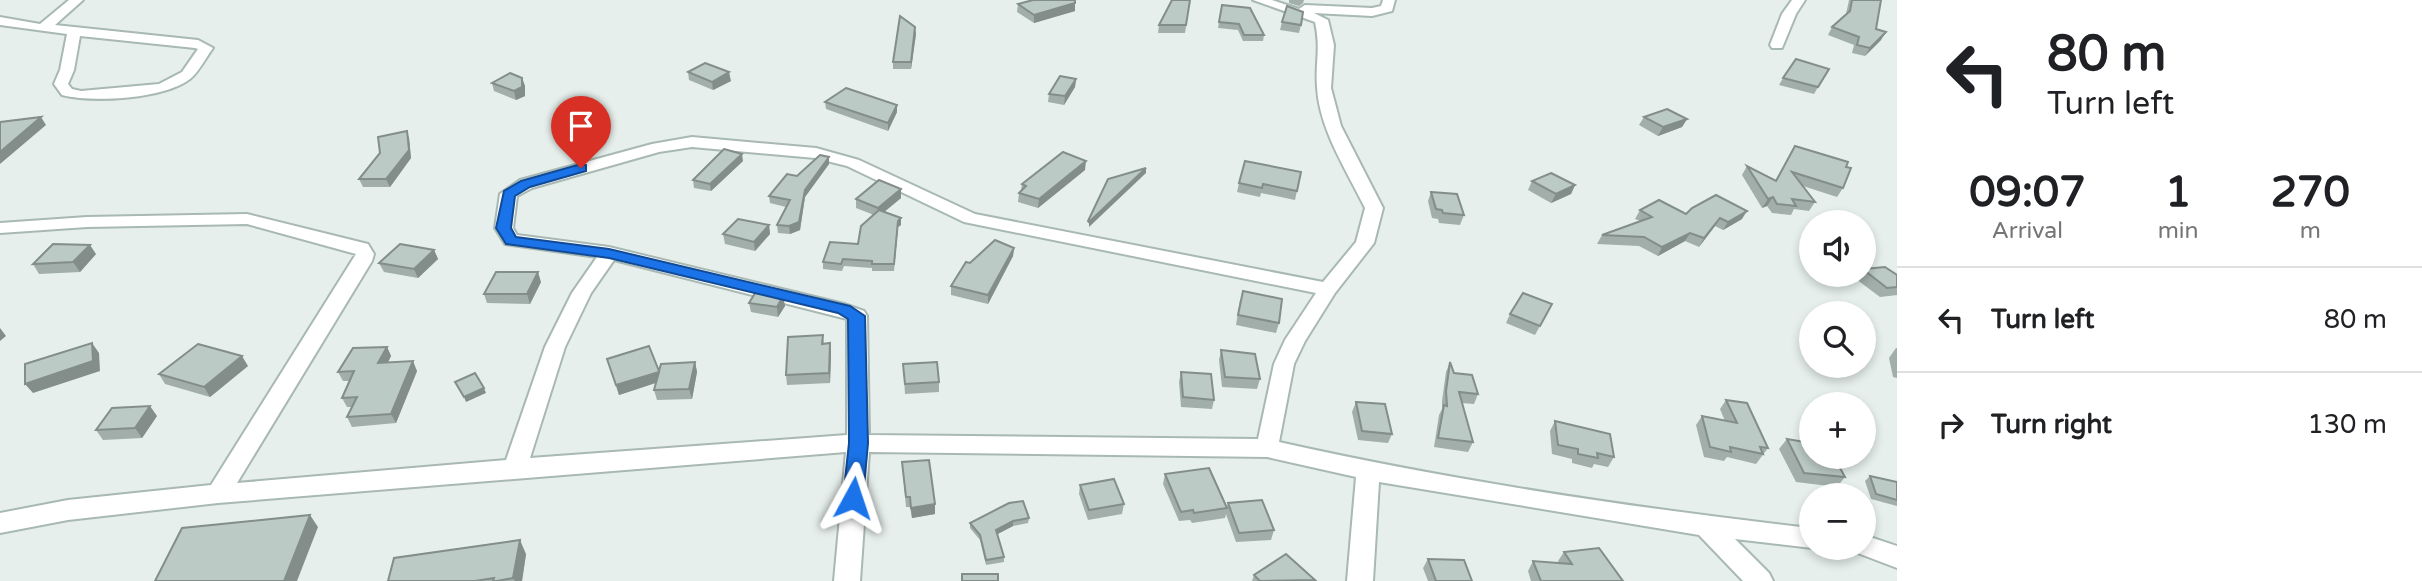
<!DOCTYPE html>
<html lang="en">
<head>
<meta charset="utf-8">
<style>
  :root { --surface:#fff; --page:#f6f6f6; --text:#202124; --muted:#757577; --line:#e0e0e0 }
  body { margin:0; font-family:"Varela Round",sans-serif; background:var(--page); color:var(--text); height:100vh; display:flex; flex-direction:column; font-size:26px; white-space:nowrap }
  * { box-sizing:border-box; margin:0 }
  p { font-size:23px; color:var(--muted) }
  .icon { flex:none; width:38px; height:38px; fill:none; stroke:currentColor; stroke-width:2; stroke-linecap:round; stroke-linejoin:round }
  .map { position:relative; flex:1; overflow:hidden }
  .drawer { display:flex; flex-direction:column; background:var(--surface); width:525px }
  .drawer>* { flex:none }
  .guide { background:#fff; color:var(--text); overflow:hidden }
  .controls { position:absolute; left:1799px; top:210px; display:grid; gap:14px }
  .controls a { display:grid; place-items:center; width:77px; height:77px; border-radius:50%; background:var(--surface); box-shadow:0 4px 10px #0003; font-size:35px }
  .pin { position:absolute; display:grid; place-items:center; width:60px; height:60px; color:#fff; margin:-72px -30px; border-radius:50% 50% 50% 0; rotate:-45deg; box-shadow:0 0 7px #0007 }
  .pin .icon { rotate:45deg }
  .me { position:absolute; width:77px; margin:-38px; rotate:5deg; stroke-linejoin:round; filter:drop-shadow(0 0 5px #0008) }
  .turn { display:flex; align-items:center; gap:24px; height:147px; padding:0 35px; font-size:32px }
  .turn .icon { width:91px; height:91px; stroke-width:2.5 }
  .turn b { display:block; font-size:49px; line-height:60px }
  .eta { display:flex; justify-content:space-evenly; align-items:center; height:119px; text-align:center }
  .eta b { font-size:42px; font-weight:700; line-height:49px }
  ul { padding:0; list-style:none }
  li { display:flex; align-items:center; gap:21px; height:105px; padding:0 35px; border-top:2px solid var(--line) }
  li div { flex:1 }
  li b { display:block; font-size:26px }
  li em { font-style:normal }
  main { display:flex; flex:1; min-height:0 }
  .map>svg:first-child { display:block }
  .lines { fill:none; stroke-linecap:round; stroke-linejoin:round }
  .minor-casing { stroke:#a8b8b2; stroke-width:4 }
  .minor { fill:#fff; fill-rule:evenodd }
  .wall { fill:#a1aea9 }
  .shaded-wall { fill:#838d89 }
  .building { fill:#bbcac4; stroke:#838d89; stroke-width:2 }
  .route { fill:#1a73e8; stroke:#114b97; stroke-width:2 }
</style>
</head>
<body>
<main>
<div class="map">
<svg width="1897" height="581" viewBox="0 0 1897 581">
  <rect width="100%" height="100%" fill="#e6efeb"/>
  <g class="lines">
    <defs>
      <g id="minor">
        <path d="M69 0H83L55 25 198 40 213 48C206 57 199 72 190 79 164 99 93 103 62 95L54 84 60 70 67 34 0 25V17L40 24ZM80 36 195 48 198 49 182 72 159 84 81 91 72 89 68 84 74 70Z"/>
        <path d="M1253 0H1272L1299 9 1305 5 1372 8 1381 6 1383 0H1395L1392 11 1372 16 1314 13 1328 20 1334 45 1331 88 1341 126 1383 208 1374 243 1335 293 1305 341 1294 364 1279 442C1454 481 1633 508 1811 528L1812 548 1735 539 1769 573 1773 581H1743L1699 535 1379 482 1373 581H1347L1356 477 1267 457 869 452 860 581H834L846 452 218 503 68 520 0 533V513L68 500 211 485 356 254 247 224 87 227 0 233V223L87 217 247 214 368 244 374 254 372 261 237 483 506 460 545 347 572 293 597 257 505 244 495 228 500 194 520 180 652 144 692 137 816 148 859 160 975 214 1323 282 1356 242 1365 208C1347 171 1319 129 1317 87 1315 62 1321 50 1315 22ZM692 147 815 158 847 166 964 222 1316 293 1285 340 1274 364 1258 439 869 435 867 316 864 311 844 304 609 247 517 235 513 228 517 196 532 188 659 152ZM614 260 847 319V435L530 458 565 347 591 293Z"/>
        <path d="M1792 0H1805L1796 14 1782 48H1772L1770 45 1782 14Z"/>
        <path d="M1864 535 1897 546V568L1855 552 1853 548H1864Z"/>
      </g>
    </defs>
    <use href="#minor" class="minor-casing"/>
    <use href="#minor" class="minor"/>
  </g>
  <g class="wall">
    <path d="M1190 0 1185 33H1158L1159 25Z"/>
    <path d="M1289 0H1304L1303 3 1299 6 1289 3Z"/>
    <path d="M1849 0H1881L1876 29 1881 40 1865 56 1852 53 1854 45 1828 35 1832 27 1846 14Z"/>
    <path d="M1075 3V11L1034 23 1017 12 1018 4Z"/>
    <path d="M1222 5 1264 35 1263 41H1243L1238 30 1218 28Z"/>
    <path d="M1282 22 1301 25 1299 33 1280 30Z"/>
    <path d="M916 34 911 69H893V62Z"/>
    <path d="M1829 69 1814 94 1779 85 1783 78Z"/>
    <path d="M688 72 731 81 713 90 689 80Z"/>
    <path d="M522 78 525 86V96L516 100 494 91 492 83Z"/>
    <path d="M1076 79 1075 87 1064 105 1048 102 1049 94Z"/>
    <path d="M825 102 897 105V112L888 131 826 109Z"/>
    <path d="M1644 117 1687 119 1682 127 1658 136 1639 125Z"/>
    <path d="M409 138 411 158 390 187H363L359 179Z"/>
    <path d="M1795 146 1846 167 1843 188 1837 197 1803 186 1815 202 1809 211 1794 209 1791 215 1772 213 1767 206 1762 208 1742 175 1747 166 1776 180Z"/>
    <path d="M829 157V164L805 197 800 230 790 234 778 233 777 225 786 207 770 203 769 196 797 176Z"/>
    <path d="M743 161 711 191 694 188 693 180Z"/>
    <path d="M1085 170 1038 208 1018 202 1019 193 1021 190 1022 184Z"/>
    <path d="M1301 172 1295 200 1261 193 1260 197 1237 192 1239 183Z"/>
    <path d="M1532 181 1575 185 1571 194 1551 203 1528 190Z"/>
    <path d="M901 189V198L884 212 901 225 898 227 894 271H872V268L844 266 842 271 823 269V262L858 244 874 215 856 208V199Z"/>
    <path d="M1431 192 1464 215 1460 225 1439 223 1438 219 1432 218 1428 201Z"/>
    <path d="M1640 210 1686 214 1742 219 1723 230 1715 226 1699 247 1685 241 1658 256 1639 246 1597 244 1602 235 1640 221 1635 219Z"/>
    <path d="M769 225 770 234 755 251 725 244 723 234Z"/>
    <path d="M1014 248 1013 256 988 304 951 295V286L970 263Z"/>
    <path d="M434 250 438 259 418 278 384 272 379 263Z"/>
    <path d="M96 254 80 272 39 274 33 264Z"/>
    <path d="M1864 269 1897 275V295L1880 297 1856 279 1859 275H1864Z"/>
    <path d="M541 282 530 304 487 303 484 294Z"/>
    <path d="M783 296 785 306 778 317 751 312 749 303Z"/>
    <path d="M1240 300 1279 323 1276 333 1236 325Z"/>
    <path d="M1552 304 1535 335 1506 323 1510 314Z"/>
    <path d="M823 335 824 344 830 343 831 353 830 383 787 385 786 375Z"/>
    <path d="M387 347 391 356 388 363 417 371 396 423 352 427 347 417 352 407H347L342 398 350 381H343L338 372Z"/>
    <path d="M1896 348H1897V378L1893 377 1889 358Z"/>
    <path d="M1221 350 1260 379 1257 389 1222 387 1219 360Z"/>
    <path d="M607 359 659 371 695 362 697 372 692 399 657 400 654 390 656 383 619 395Z"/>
    <path d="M1450 362 1454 373 1478 394 1474 404 1462 403 1473 442 1468 452 1434 447 1439 415 1442 409V401L1446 372Z"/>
    <path d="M903 364 939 382V392L905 394Z"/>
    <path d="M248 366 210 397 165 384 159 374Z"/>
    <path d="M1181 372 1214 400 1212 409 1181 407 1179 382Z"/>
    <path d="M1726 400 1768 448 1756 464 1727 457 1724 461 1704 457 1696 425 1702 416 1725 421 1720 409Z"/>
    <path d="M1356 402 1392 434 1388 443 1358 440 1352 412Z"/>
    <path d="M157 416 142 438 103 440 96 430Z"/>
    <path d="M1555 421 1614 457 1608 467 1594 464 1592 468 1572 463V459L1552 454 1550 431Z"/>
    <path d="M1787 439 1845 477 1837 487 1796 482 1779 449Z"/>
    <path d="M902 462 935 504V514L912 518 910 507H906Z"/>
    <path d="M1165 474 1227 507 1228 503 1274 530 1271 540 1236 542 1226 514 1225 518 1192 523 1190 520 1179 521 1163 484Z"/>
    <path d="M1870 476 1897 482V506L1871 499 1865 481Z"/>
    <path d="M1080 485 1124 504 1122 514 1088 520 1079 494Z"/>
    <path d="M1029 518 1028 523 1013 526 997 534 1004 557V562L986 565 980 540 970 528V523Z"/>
    <path d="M1564 552 1623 581H1531L1528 571 1533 561 1559 563 1558 561Z"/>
    <path d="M526 554 522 581H388Z"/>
    <path d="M1428 559 1472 581H1428L1423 568Z"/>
    <path d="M1254 575 1314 581H1252Z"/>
  </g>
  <g class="shaded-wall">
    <path d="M1075 3V11L1034 23V15Z"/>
    <path d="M915 27 916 34 911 69V62Z"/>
    <path d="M1886 32 1881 40 1865 56 1870 48Z"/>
    <path d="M729 72 731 81 713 90 712 82Z"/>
    <path d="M522 78 525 86V96L516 100 514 91Z"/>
    <path d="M1076 79 1075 87 1064 105 1065 96Z"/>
    <path d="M897 105V112L888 131V123Z"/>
    <path d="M41 117 46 125 0 164V152Z"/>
    <path d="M1687 119 1682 127 1658 136 1663 127Z"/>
    <path d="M407 131 409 138 411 158 390 187 386 179Z"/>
    <path d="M742 154 743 161 711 191 710 184Z"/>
    <path d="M829 157V164L805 197 800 230 790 234 789 226 805 190Z"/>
    <path d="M1086 161 1085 170 1038 208 1039 199Z"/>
    <path d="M1146 168V173L1089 227V222Z"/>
    <path d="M1575 185 1571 194 1551 203 1556 194Z"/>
    <path d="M901 189V198L878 217V208Z"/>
    <path d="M1773 197 1767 206 1762 208 1768 199Z"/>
    <path d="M1747 211 1742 219 1723 230 1728 222Z"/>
    <path d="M901 218V225L898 227 894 271 898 221Z"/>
    <path d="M1720 218 1715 226 1699 247 1704 238Z"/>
    <path d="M769 225 770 234 755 251 754 242Z"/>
    <path d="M1690 233 1685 241 1658 256 1662 247Z"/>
    <path d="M90 245 96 254 80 272 73 262Z"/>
    <path d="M1014 248 1013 256 988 304V295Z"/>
    <path d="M434 250 438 259 418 278 414 269Z"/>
    <path d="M538 272 541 282 530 304 527 294Z"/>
    <path d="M783 296 785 306 778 317 777 307Z"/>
    <path d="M0 328 6 336 0 341Z"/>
    <path d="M92 343 99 353 100 371 33 393 25 384Z"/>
    <path d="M830 343 831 353 830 383 829 373Z"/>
    <path d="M387 347 391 356 382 373 378 363Z"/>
    <path d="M242 356 248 366 210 397 204 387Z"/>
    <path d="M413 361 417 371 396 423 391 414Z"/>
    <path d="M695 362 697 372 692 399 689 389Z"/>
    <path d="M659 372 661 381 619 395 616 385Z"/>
    <path d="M484 388 486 393 466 402 464 397Z"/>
    <path d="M150 406 157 416 142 438 135 428Z"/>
    <path d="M935 504V514L912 518 911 508Z"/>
    <path d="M310 515 318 527 297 581H284Z"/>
    <path d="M1013 521V526L996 535V530Z"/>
    <path d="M520 540 526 554 522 581H515L513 578Z"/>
  </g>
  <g class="building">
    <path d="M1033 0H1075V3L1034 15 1018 4Z"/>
    <path d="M1172 0H1190L1186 25H1159Z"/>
    <path d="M1852 0H1881L1876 29 1886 32 1870 48 1857 45 1859 37 1832 27 1850 11Z"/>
    <path d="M1222 5 1250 8 1264 35H1244L1239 24 1219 22Z"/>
    <path d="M1287 6 1303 12 1301 25 1282 22Z"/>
    <path d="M900 16 915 27 911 62H893Z"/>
    <path d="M1796 59 1829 69 1818 87 1783 78Z"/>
    <path d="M705 63 729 72 712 82 688 72Z"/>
    <path d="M510 73 522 78V87L514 91 492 83Z"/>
    <path d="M1060 76 1076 79 1065 96 1049 94Z"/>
    <path d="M846 88 897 105 888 123 825 102Z"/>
    <path d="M1667 109 1687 119 1663 127 1644 117Z"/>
    <path d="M41 117 0 152V122Z"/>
    <path d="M407 131 409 150 386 179H359L380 153 378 137Z"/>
    <path d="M1795 146 1848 162 1846 167 1851 168 1843 188 1792 172 1815 202 1792 199 1796 206 1777 204 1773 197 1768 199 1747 166 1776 181Z"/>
    <path d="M724 149 742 154 710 184 693 180Z"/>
    <path d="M1063 152 1086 161 1039 199 1019 193 1026 186 1022 184Z"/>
    <path d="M820 155 829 157 805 190 799 222 789 226 777 225 790 200 769 196 787 174 797 176Z"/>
    <path d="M1245 161 1301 172 1297 191 1263 184 1262 188 1239 183Z"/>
    <path d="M1146 168 1089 222 1088 221 1108 179Z"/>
    <path d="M1551 173 1575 185 1556 194 1532 181Z"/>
    <path d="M879 180 901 189 878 208 856 199Z"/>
    <path d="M1431 192 1457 194 1464 215 1443 213 1442 210 1436 209Z"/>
    <path d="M1716 195 1747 211 1728 222 1720 218 1704 238 1690 233 1662 247 1644 237 1602 235 1652 217 1640 210 1659 200 1686 214 1692 208Z"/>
    <path d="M879 210 901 218 898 221 894 264H872V261L843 259 841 264 823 262 830 242 858 244 861 226Z"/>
    <path d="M738 219 769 225 754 242 723 234Z"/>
    <path d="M995 240 1014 248 988 295 951 286 966 262 970 263Z"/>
    <path d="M53 244 90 245 73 262 33 264Z"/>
    <path d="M400 244 434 250 414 269 379 263Z"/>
    <path d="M1885 267 1897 275V287L1887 288 1864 270V269Z"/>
    <path d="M496 272H538L527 294H484Z"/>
    <path d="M757 290 783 296 777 307 749 303Z"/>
    <path d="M1243 291 1282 299 1279 323 1238 315Z"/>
    <path d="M1523 293 1552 304 1540 326 1510 314Z"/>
    <path d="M823 335 822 344 830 343 829 373 786 375 788 337Z"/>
    <path d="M92 343 93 361 25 384V364Z"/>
    <path d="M198 344 242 356 204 387 159 374Z"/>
    <path d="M649 346 659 371 661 364 695 362 689 389 654 390 659 372 616 385 607 359Z"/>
    <path d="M387 347 378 363 413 361 391 414 347 417 357 397 342 398 354 371 338 372 353 348Z"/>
    <path d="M1221 350 1255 354 1260 379 1225 377Z"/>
    <path d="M937 362 939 382 905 384 903 364Z"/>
    <path d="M1450 362 1454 373 1472 375 1478 394 1459 392 1473 442 1438 438 1444 405 1447 406 1446 391Z"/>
    <path d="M1181 372 1211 374 1214 400 1183 397Z"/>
    <path d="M475 373 484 388 464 397 455 382Z"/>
    <path d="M1726 400 1747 403 1768 448 1760 447 1763 454 1730 447 1731 452 1710 447 1702 416 1737 423Z"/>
    <path d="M1356 402 1385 404 1392 434 1362 431Z"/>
    <path d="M150 406 135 428 96 430 112 408Z"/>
    <path d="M1555 421 1610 434 1614 457 1597 453 1598 458 1578 454V449L1558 445Z"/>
    <path d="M1787 439 1811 443V457H1834L1845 477 1804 473Z"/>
    <path d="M929 460 935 504 911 508 910 497H906L902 462Z"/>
    <path d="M1209 468 1227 508 1194 513 1193 510 1181 512 1165 474Z"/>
    <path d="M1870 476 1897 482V500L1876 494Z"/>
    <path d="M1114 479 1124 504 1089 510 1080 485Z"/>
    <path d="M1262 500 1274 530 1239 533 1228 503Z"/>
    <path d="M1023 501 1029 518 1013 521 996 530 1004 557 986 560 980 535 970 523 1009 503Z"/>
    <path d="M310 515 284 581H155L182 528Z"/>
    <path d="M520 540 513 578 497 581H493L494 578 475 581H388L394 558Z"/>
    <path d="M1599 548 1623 581H1541L1533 561 1572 564 1564 552Z"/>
    <path d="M1286 554 1315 580 1260 581 1254 575Z"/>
    <path d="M1428 559 1464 560 1472 581H1436Z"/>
    <rect x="962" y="574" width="36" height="7"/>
  </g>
  <path class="route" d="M581 164 586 165V171L530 187 515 196 511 228 516 237 609 249 850 306 865 316 868 443 863 498 860 504 853 506 846 504 843 498 849 443 848 319 838 313 609 258 506 244 496 228 504 191 521 181Z"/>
</svg>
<div class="controls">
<a><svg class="icon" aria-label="sound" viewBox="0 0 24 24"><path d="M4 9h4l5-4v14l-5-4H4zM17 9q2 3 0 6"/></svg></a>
<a><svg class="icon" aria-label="search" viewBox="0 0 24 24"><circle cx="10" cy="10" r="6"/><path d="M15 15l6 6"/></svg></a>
<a>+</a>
<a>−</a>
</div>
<div class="pin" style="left:581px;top:168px;background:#d93025"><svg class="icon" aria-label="arrive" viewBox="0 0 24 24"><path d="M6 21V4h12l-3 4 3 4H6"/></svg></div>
<svg class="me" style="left:853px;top:498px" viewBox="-20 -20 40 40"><path d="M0-17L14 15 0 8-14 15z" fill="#1a73e8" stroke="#fff" stroke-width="4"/></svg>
</div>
<section class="drawer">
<div class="guide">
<div class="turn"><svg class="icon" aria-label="left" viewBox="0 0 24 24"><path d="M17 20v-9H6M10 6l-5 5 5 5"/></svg><div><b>80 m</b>Turn left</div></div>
</div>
<div class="eta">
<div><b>09:07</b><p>Arrival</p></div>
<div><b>1</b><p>min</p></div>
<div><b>270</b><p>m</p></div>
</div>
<ul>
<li><svg class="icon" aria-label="left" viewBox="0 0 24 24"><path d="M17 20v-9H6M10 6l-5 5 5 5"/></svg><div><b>Turn left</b></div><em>80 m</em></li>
<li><svg class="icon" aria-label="right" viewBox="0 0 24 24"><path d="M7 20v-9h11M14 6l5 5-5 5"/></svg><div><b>Turn right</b></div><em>130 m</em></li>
</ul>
</section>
</main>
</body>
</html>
